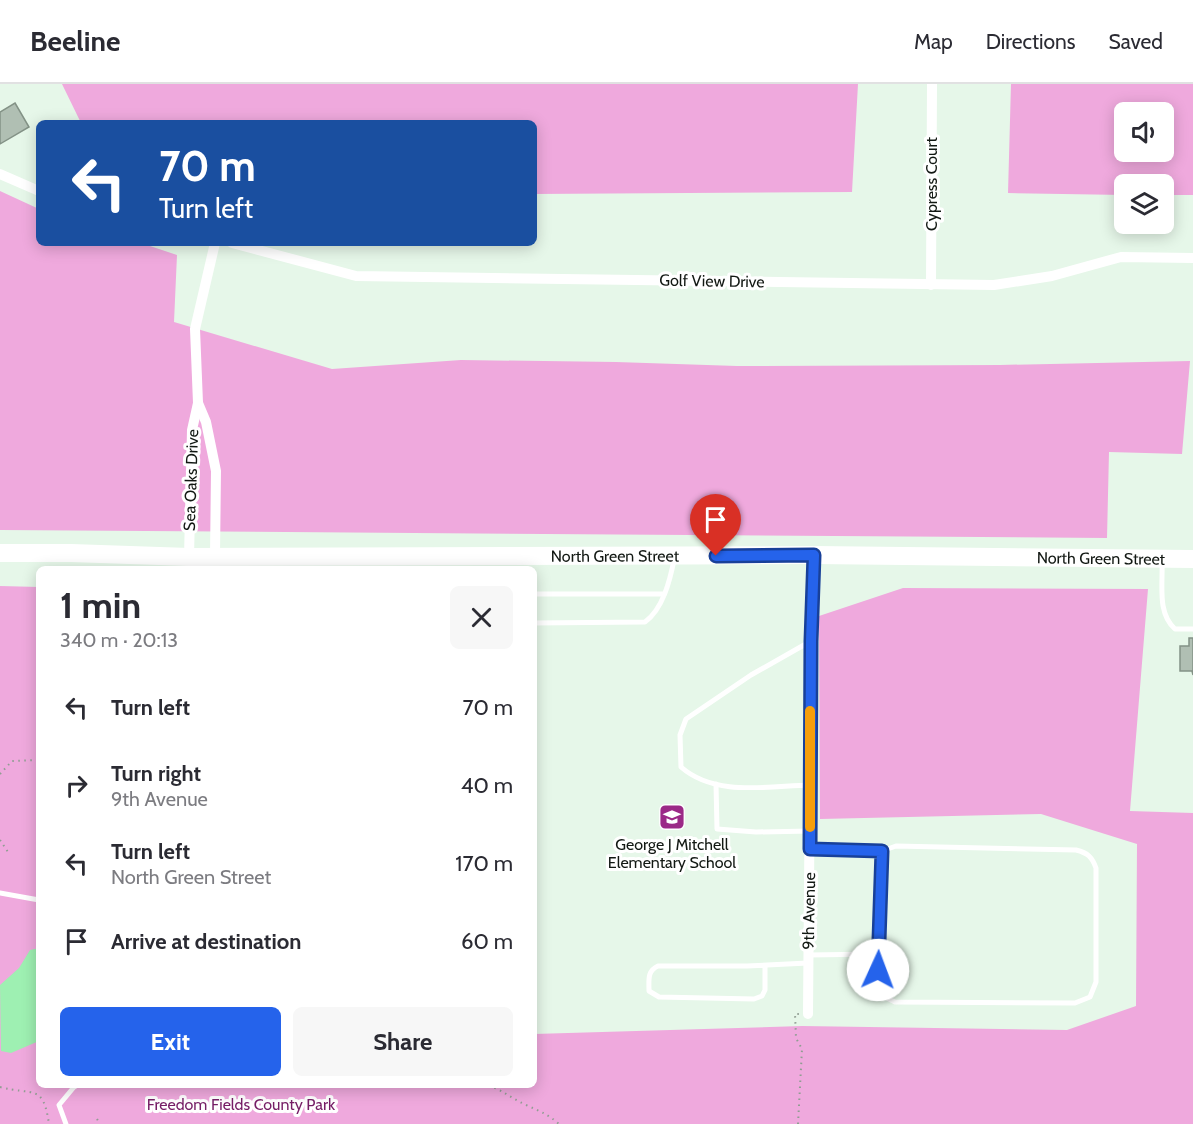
<!DOCTYPE html>
<html lang="en">
<head>
<meta charset="utf-8">
<style>
  :root { --surface:#fff; --page:#f7f7f7; --text:#2b2b33; --muted:#7c7c81; --line:#e1e1e2; --accent:#2563eb }
  body { margin:0; font-family:Cabin,sans-serif; background:var(--page); color:var(--text); height:100vh; display:flex; flex-direction:column; font-size:22px; white-space:nowrap }
  * { box-sizing:border-box; margin:0 }
  p { font-size:20px; color:var(--muted) }
  .icon { flex:none; width:33px; height:33px; fill:none; stroke:currentColor; stroke-width:2; stroke-linecap:round; stroke-linejoin:round }
  .map { position:relative; flex:1; overflow:hidden }
  .sheet { position:absolute; left:36px; top:482px; width:501px; height:522px; display:flex; flex-direction:column; background:var(--surface); border-radius:9px; box-shadow:0 3px 15px #0003 }
  .sheet>* { flex:none }
  .guide { position:absolute; left:36px; top:36px; width:501px; height:126px; border-radius:9px; box-shadow:0 3px 15px #0003; background:#1a4fa0; color:#fff; overflow:hidden }
  .tools { position:absolute; left:1114px; top:18px; display:grid; gap:12px }
  .tools a { display:grid; place-items:center; width:60px; height:60px; border-radius:9px; background:var(--surface); box-shadow:0 3px 15px #0003; font-size:30px }
  .pin { position:absolute; display:grid; place-items:center; width:51px; height:51px; color:#fff; margin:-62px -26px; border-radius:50% 50% 50% 0; rotate:-45deg; box-shadow:0 0 6px #0007 }
  .pin .icon { rotate:45deg }
  .me { position:absolute; width:66px; margin:-33px; rotate:2deg; stroke-linejoin:round; filter:drop-shadow(0 0 4px #0008) }
  .turn { display:flex; align-items:center; gap:21px; height:126px; padding:0 24px; font-size:27px }
  .turn .icon { width:78px; height:78px; stroke-width:2.5 }
  .turn b { display:block; font-size:42px; line-height:51px }
  .round { display:grid; place-items:center; flex:none; width:63px; height:63px; border-radius:9px; background:var(--page) }
  .head { display:flex; align-items:center; justify-content:space-between; height:102px; padding:0 24px }
  h1 { font-size:36px; font-weight:800; line-height:45px }
  .primary-button { display:flex; gap:12px; margin-top:auto; padding:12px 24px }
  .primary-button a { flex:1; height:69px; border-radius:9px; background:var(--accent); color:#fff; font-size:24px; font-weight:800; line-height:69px; text-align:center }
  .primary-button a+a { background:var(--page); color:var(--text) }
  ul { padding:0; list-style:none }
  li { display:flex; align-items:center; gap:18px; height:78px; padding:0 24px }
  li div { flex:1 }
  li b { display:block; font-size:22px }
  li em { font-style:normal }
  header { display:flex; align-items:center; gap:36px; box-sizing:border-box; height:84px; padding:0 30px; background:var(--surface); border-bottom:2px solid var(--line) }
  header strong { font-size:28px }
  nav { display:flex; gap:33px; margin-inline-start:auto; font-size:21px }
  .map>svg:first-child { display:block }
  .green { fill:#efa9dd; fill-rule:evenodd }
  .water { fill:#9ef0b2 }
  .building { fill:#b0bfb3; stroke:#839286; stroke-width:1.5 }
  .lines { fill:none; stroke-linecap:round; stroke-linejoin:round }
  .path { stroke:#909d92; stroke-width:2; stroke-dasharray:1.5 4.5; stroke-linecap:butt }
  .service { stroke:#fff; stroke-width:5 }
  .minor { stroke:#fff; stroke-width:10 }
  .primary { stroke:#fff; stroke-width:18 }
  .route-casing { stroke:#184099; stroke-width:15 }
  .route { stroke:#2563eb; stroke-width:10 }
  .slow { stroke:#f59e0b; stroke-width:10 }
  .labels { text-anchor:middle; dominant-baseline:central; stroke-width:6; stroke-linejoin:round; paint-order:stroke }
  .street-label { font-size:16px; fill:#121813; stroke:#fff }
  .poi-label { font-size:16px; fill:#121813; stroke:#fff }
  .park-label { font-size:16px; fill:#761e66; stroke:#fff }
</style>
</head>
<body>
<header>
<strong>Beeline</strong>
<nav><a>Map</a><a>Directions</a><a>Saved</a></nav>
</header>
<div class="map">
<svg width="1193" height="1040" viewBox="0 0 1193 1040">
  <rect width="100%" height="100%" fill="#e6f7e9"/>
  <g class="green">
    <path d="M62 0H858L852 108 534 110V39H81Z"/>
    <path d="M1011 0H1193V111H1164V100H1125V111L1008 109ZM1164 28V68H1125V28Z"/>
    <path d="M0 107 39 125V159H141L177 171 174 238 332 285 461 276 616 278 737 282 1000 281 1190 277 1182 370 1109 368 1107 454 0 446Z"/>
    <path d="M0 502 39 503V1000H534V950L802 942 1067 946 1136 922 1137 760 1041 730 820 735 819 532 903 504 1148 505 1130 727 1193 729V1040H0Z"/>
  </g>
  <path class="water" d="M39 864V957L11 969 1 967 0 901 19 884 30 866Z"/>
  <g class="building">
    <path d="M15 19 29 43 0 60V28Z"/>
    <path d="M1189 554H1193V591L1192 587H1180V562H1189Z"/>
  </g>
  <g class="lines">
    <g class="path">
      <path d="M0 690 12 677 39 676"/>
      <path d="M0 756 8 768"/>
      <path d="M483 1000C502 1005 509 1013 526 1021 539 1027 548 1030 559 1040"/>
      <path d="M0 1003C34 1012 43 999 49 1040"/>
      <path d="M97 1035 100 1040"/>
      <path d="M798 1040 802 965 796 954 795 930H799"/>
    </g>
    <g class="service">
      <path d="M1162 479C1163 501 1157 529 1175 545H1193"/>
      <path d="M534 510H664"/>
      <path d="M534 539 645 538C663 525 670 496 674 476"/>
      <path d="M716 700 717 745 756 748 810 747"/>
      <path d="M810 701C768 702 715 713 681 683L680 651 686 635 751 591 811 557"/>
      <path d="M810 765 882 767 896 762 1076 766C1088 769 1092 773 1096 784V898L1090 913 1075 919 895 918C886 914 880 912 878 901L882 767"/>
      <path d="M0 809 39 816"/>
      <path d="M808 871 879 870"/>
      <path d="M765 882V906L762 912 754 915 659 913 649 907C649 896 647 887 658 882H747L808 879"/>
      <path d="M66 1040 59 1021 74 1003 79 1000"/>
    </g>
    <g class="minor">
      <path d="M0 90 39 107"/>
      <path d="M232 159 356 192 994 201 1052 192 1121 173 1193 174"/>
      <path d="M931 201 932 0"/>
      <path d="M198 319 206 338 216 387 215 472"/>
      <path d="M189 473 192 346 198 319 195 245 215 159"/>
      <path d="M808 930 811 557 814 471"/>
    </g>
    <path class="primary" id="s1" d="M0 469H71L189 473 814 471 1193 475"/>
  </g>
  <g class="lines">
    <defs>
      <path id="route" d="M716 472 814 471 811 557 810 765 882 767 878 886"/>
    </defs>
    <use href="#route" class="route-casing"/>
    <use href="#route" class="route"/>
    <path class="slow" d="M810 743V627"/>
  </g>
  <defs>
    <symbol id="school-square" viewBox="-11 -11 22 22"><rect x="-9" y="-9" width="18" height="18" rx="4" fill="#9b2987" stroke="#fff"/><path d="M0-5L7-2L0 1L-7-2ZM-4 1L0 2.5L4 1V4Q0 6-4 4Z" fill="#fff"/></symbol>
  </defs>
  <g fill-rule="evenodd">
    <use href="#school-square" x="657" y="718" width="30" height="30"/>
  </g>
  <g class="labels">
    <g class="street-label">
      <text transform="translate(931 100) rotate(-90)">Cypress Court</text>
      <text transform="translate(712 197) rotate(1)">Golf View Drive</text>
      <text transform="translate(191 396) rotate(-88)">Sea Oaks Drive</text>
      <text stroke="none"><textPath href="#s1" startOffset="615">North Green Street</textPath></text>
      <text stroke="none"><textPath href="#s1" startOffset="1101">North Green Street</textPath></text>
      <text transform="translate(809 827) rotate(-89)">9th Avenue</text>
    </g>
    <g class="poi-label">
      <text x="672" y="760">George J Mitchell<tspan x="672" dy="18">Elementary School</tspan></text>
    </g>
    <g class="park-label">
      <text x="241" y="1020">Freedom Fields County Park</text>
    </g>
  </g>
</svg>
<div class="tools">
<a><svg class="icon" aria-label="sound" viewBox="0 0 24 24"><path d="M4 9h4l5-4v14l-5-4H4zM17 9q2 3 0 6"/></svg></a>
<a><svg class="icon" aria-label="layers" viewBox="0 0 24 24"><path d="M12 4l9 5-9 5-9-5zM3 14l9 5 9-5"/></svg></a>
</div>
<div class="pin" style="left:716px;top:472px;background:#d93025"><svg class="icon" aria-label="arrive" viewBox="0 0 24 24"><path d="M6 21V4h12l-3 4 3 4H6"/></svg></div>
<svg class="me" style="left:878px;top:886px" viewBox="-20 -20 40 40"><circle r="19" fill="#fff"/><path d="M0-13L10 11 0 6-10 11z" fill="#2563eb"/></svg>
<div class="guide">
<div class="turn"><svg class="icon" aria-label="left" viewBox="0 0 24 24"><path d="M17 20v-9H6M10 6l-5 5 5 5"/></svg><div><b>70 m</b>Turn left</div></div>
</div>
<section class="sheet">
<div class="head"><div><h1>1 min</h1><p>340 m · 20:13</p></div><a class="round"><svg class="icon" aria-label="close" viewBox="0 0 24 24"><path d="M6 6l12 12M18 6L6 18"/></svg></a></div>
<ul>
<li><svg class="icon" aria-label="left" viewBox="0 0 24 24"><path d="M17 20v-9H6M10 6l-5 5 5 5"/></svg><div><b>Turn left</b></div><em>70 m</em></li>
<li><svg class="icon" aria-label="right" viewBox="0 0 24 24"><path d="M7 20v-9h11M14 6l5 5-5 5"/></svg><div><b>Turn right</b><p>9th Avenue</p></div><em>40 m</em></li>
<li><svg class="icon" aria-label="left" viewBox="0 0 24 24"><path d="M17 20v-9H6M10 6l-5 5 5 5"/></svg><div><b>Turn left</b><p>North Green Street</p></div><em>170 m</em></li>
<li><svg class="icon" aria-label="arrive" viewBox="0 0 24 24"><path d="M6 21V4h12l-3 4 3 4H6"/></svg><div><b>Arrive at destination</b></div><em>60 m</em></li>
</ul>
<div class="primary-button"><a>Exit</a><a>Share</a></div>
</section>
</div>
</body>
</html>
